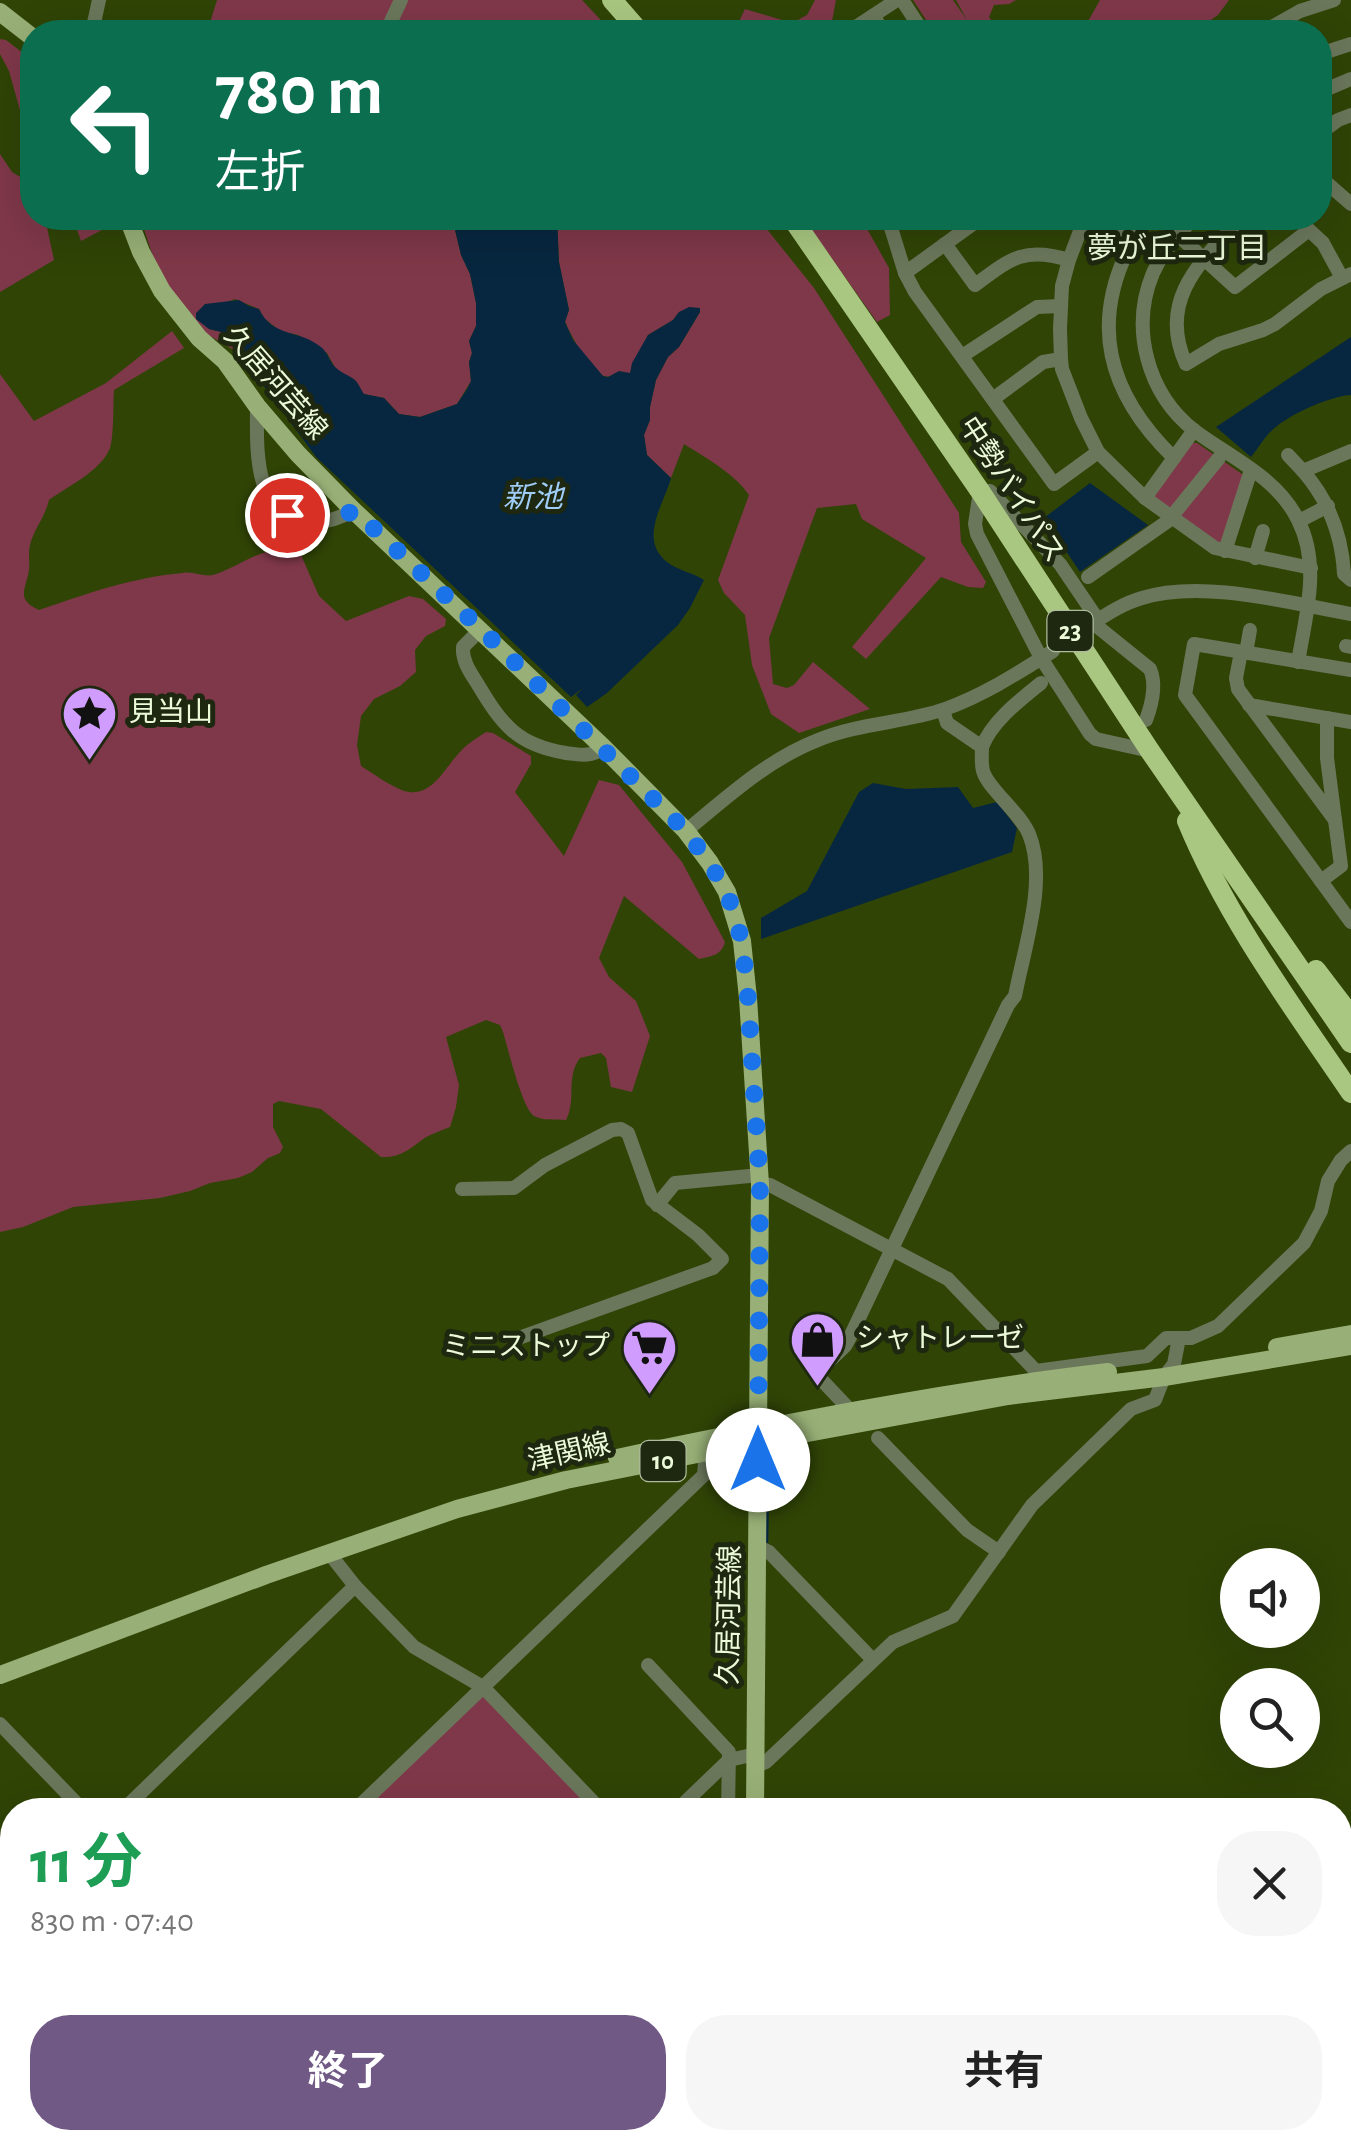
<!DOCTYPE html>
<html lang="ja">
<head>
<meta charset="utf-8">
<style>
  :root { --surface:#fff; --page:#f6f6f6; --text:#222; --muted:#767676; --accent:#705985 }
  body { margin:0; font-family:"Alegreya Sans","Noto Sans JP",sans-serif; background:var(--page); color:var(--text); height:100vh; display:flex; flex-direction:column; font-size:38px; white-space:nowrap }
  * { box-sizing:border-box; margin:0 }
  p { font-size:32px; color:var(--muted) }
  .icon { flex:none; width:55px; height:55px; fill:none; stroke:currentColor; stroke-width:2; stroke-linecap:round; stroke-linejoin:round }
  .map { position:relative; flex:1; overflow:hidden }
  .details { position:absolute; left:0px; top:1798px; width:1352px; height:352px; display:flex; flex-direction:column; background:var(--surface); border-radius:40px 40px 0 0; box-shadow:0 10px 40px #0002 }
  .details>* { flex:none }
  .banner { position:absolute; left:20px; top:20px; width:1312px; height:210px; border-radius:40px; box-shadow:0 10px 40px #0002; background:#0b6e4f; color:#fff; overflow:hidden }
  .tools { position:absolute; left:1220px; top:1548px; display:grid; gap:20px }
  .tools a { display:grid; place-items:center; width:100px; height:100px; border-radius:50%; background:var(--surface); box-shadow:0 10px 40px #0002; font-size:50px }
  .pin { position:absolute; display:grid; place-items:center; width:85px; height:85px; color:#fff; margin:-42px; border:5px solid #fff; border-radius:50%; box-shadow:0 2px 10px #0007 }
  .me { position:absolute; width:110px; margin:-55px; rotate:0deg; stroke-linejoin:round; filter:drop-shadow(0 0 8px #0008) }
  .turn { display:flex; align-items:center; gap:35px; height:210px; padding:0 30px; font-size:45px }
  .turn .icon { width:130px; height:130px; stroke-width:2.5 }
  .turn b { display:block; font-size:70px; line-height:85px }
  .round { display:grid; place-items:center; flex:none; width:105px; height:105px; border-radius:40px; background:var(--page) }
  .head { display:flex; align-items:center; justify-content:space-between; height:170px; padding:0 30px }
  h1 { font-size:60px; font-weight:700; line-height:75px; color:#1e9e55 }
  .cta { display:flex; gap:20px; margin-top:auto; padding:20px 30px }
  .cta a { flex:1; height:115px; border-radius:40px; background:var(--accent); color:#fff; font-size:40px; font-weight:700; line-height:115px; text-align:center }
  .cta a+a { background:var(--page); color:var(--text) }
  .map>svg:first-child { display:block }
  .green { fill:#7f3849 }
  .water { fill:#072740 }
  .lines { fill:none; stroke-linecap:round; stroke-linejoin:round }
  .stream { stroke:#072740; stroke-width:2.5 }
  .river { stroke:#072740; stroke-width:18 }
  .minor { stroke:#6b775b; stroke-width:14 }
  .major { stroke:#98b077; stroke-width:18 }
  .highway { stroke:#a9c781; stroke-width:20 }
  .route { stroke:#1a73e8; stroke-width:18; stroke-dasharray:0 32.4 }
  .labels { text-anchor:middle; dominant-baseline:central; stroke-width:10; stroke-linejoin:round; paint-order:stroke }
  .shield { fill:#1e270f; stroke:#aebb9d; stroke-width:2.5 }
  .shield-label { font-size:25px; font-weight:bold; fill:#ecfada }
  .street-label { font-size:28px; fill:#ecfada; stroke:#1e270f }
  .poi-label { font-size:28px; fill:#ecfada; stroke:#1e270f; text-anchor:start }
  .neighbourhood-label { font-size:30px; fill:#ecfada; stroke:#1e270f }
  .water-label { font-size:30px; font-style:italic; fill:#9fcdf8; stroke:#1e270f }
</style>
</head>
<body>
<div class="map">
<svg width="1351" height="2148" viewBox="0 0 1351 2148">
  <rect width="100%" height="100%" fill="#304406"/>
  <g class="green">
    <path d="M217 0H582L612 32H207Z"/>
    <path d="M815 0H836L830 32H734L745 9 792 23 807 15Z"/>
    <path d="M913 0H953L967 20 956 0H1016L1009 4 994 5 989 17 997 29V32H934Z"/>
    <path d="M1100 0H1229L1218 15 1193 32H1082Z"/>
    <path d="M0 39 6 40 32 60V129L27 128 23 121 9 71 0 54Z"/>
    <path d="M0 154 12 172 32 184V218H45L54 260 0 292Z"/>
    <path d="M73 218H115V223L81 241Z"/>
    <path d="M150 218H462L455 230 461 255 470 274 476 303V326L469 341 472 353 469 362 471 381 457 404 420 417 399 414 384 398 364 394 336 369 327 353 298 335 280 331 264 318 259 309 235 299 222 304H205L209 329 225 333 237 349 234 350 205 333 161 281 144 229Z"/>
    <path d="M557 218H758L814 288 959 513 961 542 986 582 983 588 968 587 941 577 866 659 852 647 926 558 862 519 856 504 817 508 769 638 773 684 787 688 794 685 813 662 870 709 799 733 771 714 752 665 745 615 724 593 718 580 749 495C734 473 706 458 684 444L671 478 647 455 644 435 650 420V407L656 380 668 357 679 347 700 312H679L673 320 648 335 630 373C623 374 611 378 604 376 591 371 570 335 565 321L569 310 559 262Z"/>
    <path d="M803 218H861L889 268 890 315 877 322Z"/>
    <path d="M172 331 184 348 114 390C113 404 114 436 110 448 101 471 68 486 49 500 45 517 34 529 30 545 28 553 30 562 29 570 26 590 15 599 39 610 86 594 133 577 183 573 193 571 203 577 213 575 246 565 265 540 301 555L319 596 346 621 409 596 423 599 446 619 445 626 426 636 415 650 416 672 400 686 374 699 361 716 357 745 361 766C374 774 390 786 404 791 432 799 444 768 460 752 467 744 477 738 486 732L493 733 531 756V764L515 792 564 856 599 780 619 785 682 862 725 942C721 956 711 956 699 959L624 896 599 958 609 977 636 1001 650 1036 632 1092 611 1087 606 1058 601 1053 580 1058C565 1078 577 1099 566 1120 557 1119 542 1121 534 1116 522 1108 508 1048 503 1032L500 1025 486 1020 446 1037 459 1085 456 1107 450 1127C442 1130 434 1133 426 1137 411 1148 401 1158 381 1157L321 1109 279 1101 273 1104V1127L283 1147 280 1153 268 1158 252 1172 238 1178 210 1183 190 1191 160 1198 73 1207 23 1227 0 1232V374L34 421 106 383Z"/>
    <path d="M1190 443H1197L1242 474 1243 480 1223 541 1217 544 1155 501 1154 493Z"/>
    <path d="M482 1695 594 1810H363Z"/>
  </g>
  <g class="water">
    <path d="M462 218H557L559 262 569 310 565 322 573 340 603 376 608 377 619 371 630 373 632 363 648 335 673 320 679 312 689 307 700 308V312L679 347 668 357 656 380 650 407V420L644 435 647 455 671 478C664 504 638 539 667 562 677 570 693 573 704 580L690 608 678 625 607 693 587 707 576 695 583 688 571 697 316 457 225 333 209 329 196 319V313L205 304 239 300 249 306 259 309C273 338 299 329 321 347 328 353 329 360 335 367 341 373 349 375 355 380 359 384 361 390 364 394L384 398 399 414 420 417 457 404 467 389 471 381 469 362 472 353 469 341 476 326V303L470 274 461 255 455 230Z"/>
    <path d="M1351 337V395C1331 396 1293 413 1277 426 1266 434 1259 447 1251 457L1216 427Z"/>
    <path d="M1090 483 1148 525 1080 572 1044 518Z"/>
    <path d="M873 783 906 789 958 787 973 808 997 802 1017 828 1012 852 761 939V918L807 891 859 792Z"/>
  </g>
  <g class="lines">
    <path class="stream" d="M767 1542 768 1483"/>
    <g class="river">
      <path d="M1340 2079 1351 2063"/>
      <path d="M598 2148 611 2138"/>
      <path d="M1290 2148 1298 2138"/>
    </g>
    <g class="minor">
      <path d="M902 0 923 32"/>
      <path d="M873 16 884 32"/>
      <path d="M92 32 99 0"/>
      <path d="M386 32 401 0"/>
      <path d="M848 32 897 0"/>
      <path d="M1263 32 1300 11 1334 0"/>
      <path d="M1320 54 1351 44"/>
      <path d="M1320 92 1351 79"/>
      <path d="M1320 133 1338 120 1351 115"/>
      <path d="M1320 177 1351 204"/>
      <path d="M888 218 905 273 915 292 1054 484 1098 452"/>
      <path d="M1085 218 1069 260 1062 286 1060 329 1061 359 1062 369 1081 418 1098 452 1145 498 1215 548 1311 568"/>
      <path d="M1103 218 1117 225 1134 238C1088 322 1107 393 1174 458"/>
      <path d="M1159 218 1235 287 1309 230 1323 243 1342 278"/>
      <path d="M1194 218C1178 235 1163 251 1153 273 1130 328 1147 394 1195 431 1230 457 1278 478 1298 520 1321 565 1306 614 1298 662"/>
      <path d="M1241 218C1201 261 1157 300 1186 364L1219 344 1263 330 1275 324 1321 289 1351 274"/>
      <path d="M945 244 975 285C1010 259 1024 246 1069 260"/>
      <path d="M905 273 981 218"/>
      <path d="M962 356 1037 307 1061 306"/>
      <path d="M993 399 1043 362 1061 359"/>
      <path d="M257 406C257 447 252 517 309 522 325 523 339 519 353 510"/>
      <path d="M1351 451 1303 471C1329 501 1342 535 1344 574L1351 580"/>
      <path d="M1288 455 1303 471"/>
      <path d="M1145 498 1194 430"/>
      <path d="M1299 521 1328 506"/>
      <path d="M1225 551 1251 470"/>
      <path d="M1255 558 1263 531"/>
      <path d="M1088 577 1168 521 1219 458"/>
      <path d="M1098 620 1060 564 990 491H980L975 524 977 534 1041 658 1090 734 1096 739 1150 751"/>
      <path d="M1093 623 1150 669C1157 685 1152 704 1146 720"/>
      <path d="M1087 627C1104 616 1121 604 1142 598 1202 579 1289 603 1351 614"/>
      <path d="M481 629 463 647C462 661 470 672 477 683 502 725 517 745 566 753 581 755 591 757 604 748"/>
      <path d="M1346 646 1351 647"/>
      <path d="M1241 652 1236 678 1238 689 1335 820 1327 758V718"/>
      <path d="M1246 653 1250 630"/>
      <path d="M1351 670 1194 644 1185 695 1351 922"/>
      <path d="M1249 705 1351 722"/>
      <path d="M982 747C992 721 1020 700 1041 683"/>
      <path d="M686 831C727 797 767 760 818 740 859 723 904 723 945 709 984 695 1018 673 1053 651"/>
      <path d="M1321 881 1341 866 1335 820"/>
      <path d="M462 1189 514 1188 545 1165 612 1130 621 1129 628 1133 652 1200 698 1235 722 1259 713 1268 516 1339"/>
      <path d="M657 1205 675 1183 760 1175"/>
      <path d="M1179 1338H1191L1218 1326 1304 1243 1321 1211 1328 1181 1341 1160 1351 1151"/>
      <path d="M850 1410 816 1374 845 1346 850 1337 1008 1005 1015 996C1024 948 1048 880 1029 834 1019 811 988 789 983 771 981 764 982 755 982 747L947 723 943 710"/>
      <path d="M878 1438 967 1530 999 1552"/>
      <path d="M757 1546 769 1552 873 1660"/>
      <path d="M355 1586 414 1647 483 1687 601 1810"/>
      <path d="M648 1665 729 1752 728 1810"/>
      <path d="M0 1724 83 1810"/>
      <path d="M756 1766 766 1762 893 1642 953 1616 1032 1505 1131 1409 1155 1400 1164 1377 1174 1364 1179 1338H1166L1147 1356 1036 1371 948 1279 770 1185 760 1184"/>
      <path d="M123 1810 355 1586 329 1553"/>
      <path d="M355 1810 704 1475 706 1452"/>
      <path d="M677 1810 729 1760 756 1754"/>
      <path d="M1340 2093 1351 2076"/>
      <path d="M1340 2105 1351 2112"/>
      <path d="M399 2138 413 2148"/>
      <path d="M749 2138V2148"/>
      <path d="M473 2148 483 2138"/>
      <path d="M1281 2148 1289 2138"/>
    </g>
    <g class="major">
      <path d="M0 12 32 37"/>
      <path d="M128 218 141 252 162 291 199 338 225 361 257 406 298 454 353 510 604 748 686 831 710 863 727 892 742 941 748 998 760 1184 755 1810"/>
      <path d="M1277 1347 1351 1334"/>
      <path d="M617 1458C780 1424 943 1391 1108 1372"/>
      <path d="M0 1675 266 1575 457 1509 566 1480 758 1442 1008 1396 1164 1377 1351 1346"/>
      <path d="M809 2138 816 2148"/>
    </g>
    <g class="highway">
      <path d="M612 0 640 32"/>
      <path d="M792 218 980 491 1150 751 1351 1043"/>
      <path d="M1187 821C1227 918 1292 1006 1351 1093"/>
      <path d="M1316 970 1351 1016"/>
    </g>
  </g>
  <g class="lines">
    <path class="route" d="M287 515C310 525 333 523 354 510L481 629 686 831 710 864 727 892 742 941 748 998 760 1184 758 1460"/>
  </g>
  <defs>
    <symbol id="sight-pin" viewBox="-11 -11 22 30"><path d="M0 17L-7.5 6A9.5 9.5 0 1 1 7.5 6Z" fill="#d09dff" stroke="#1e270f"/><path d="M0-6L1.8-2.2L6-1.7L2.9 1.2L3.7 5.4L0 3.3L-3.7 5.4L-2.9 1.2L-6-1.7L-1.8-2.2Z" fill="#111"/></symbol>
    <symbol id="shop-pin" viewBox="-11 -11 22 30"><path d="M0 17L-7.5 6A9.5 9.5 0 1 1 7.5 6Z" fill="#d09dff" stroke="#1e270f"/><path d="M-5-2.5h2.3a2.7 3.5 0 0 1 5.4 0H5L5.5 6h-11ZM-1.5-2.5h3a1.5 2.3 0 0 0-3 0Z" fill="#111"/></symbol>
    <symbol id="supermarket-pin" viewBox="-11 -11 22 30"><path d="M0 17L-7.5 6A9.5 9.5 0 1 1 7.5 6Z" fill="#d09dff" stroke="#1e270f"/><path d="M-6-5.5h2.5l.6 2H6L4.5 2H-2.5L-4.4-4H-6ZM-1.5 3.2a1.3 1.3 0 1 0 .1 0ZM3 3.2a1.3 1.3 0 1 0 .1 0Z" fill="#111"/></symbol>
  </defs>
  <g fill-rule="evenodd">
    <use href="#sight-pin" x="58" y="682" width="63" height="86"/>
    <use href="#shop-pin" x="786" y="1308" width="63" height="86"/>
    <use href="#supermarket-pin" x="618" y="1316" width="63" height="86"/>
  </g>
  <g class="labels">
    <g class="shield">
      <rect x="1047.5" y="611" width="45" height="40" rx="8"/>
      <rect x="640.5" y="1441" width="45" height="40" rx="8"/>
    </g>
    <g class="shield-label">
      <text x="1070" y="631">23</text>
      <text x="663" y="1461">10</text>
    </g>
    <g class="street-label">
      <text transform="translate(275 383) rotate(49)">久居河芸線</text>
      <text transform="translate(1011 490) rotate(57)">中勢バイパス</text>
      <text transform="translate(569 1453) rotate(-13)">津関線</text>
      <text transform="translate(730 1615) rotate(-89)">久居河芸線</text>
    </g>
    <g class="poi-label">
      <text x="129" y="713">見当山</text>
      <text x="856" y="1339">シャトレーゼ</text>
      <text x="610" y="1347" text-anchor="end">ミニストップ</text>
    </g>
    <g class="neighbourhood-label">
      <text x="1177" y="249">夢が丘二丁目</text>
    </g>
    <g class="water-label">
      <text x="533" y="498">新池</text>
    </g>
  </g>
</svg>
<div class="tools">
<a><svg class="icon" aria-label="sound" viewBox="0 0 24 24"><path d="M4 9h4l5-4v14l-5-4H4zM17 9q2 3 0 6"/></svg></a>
<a><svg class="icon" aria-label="search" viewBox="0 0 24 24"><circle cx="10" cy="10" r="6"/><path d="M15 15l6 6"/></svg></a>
</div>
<div class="pin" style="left:287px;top:515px;background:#d93025"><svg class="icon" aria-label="arrive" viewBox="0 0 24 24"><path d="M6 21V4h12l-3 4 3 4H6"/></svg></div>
<svg class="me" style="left:758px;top:1460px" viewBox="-20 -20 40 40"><circle r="19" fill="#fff"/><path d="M0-13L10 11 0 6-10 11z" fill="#1a73e8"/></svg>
<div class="banner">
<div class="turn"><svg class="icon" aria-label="left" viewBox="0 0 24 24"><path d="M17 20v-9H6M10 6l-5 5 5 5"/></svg><div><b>780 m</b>左折</div></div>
</div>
<section class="details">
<div class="head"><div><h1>11 分</h1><p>830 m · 07:40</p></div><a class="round"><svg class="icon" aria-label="close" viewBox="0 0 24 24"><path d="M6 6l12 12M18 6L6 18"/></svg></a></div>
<div class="cta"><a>終了</a><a>共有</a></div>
</section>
</div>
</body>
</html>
